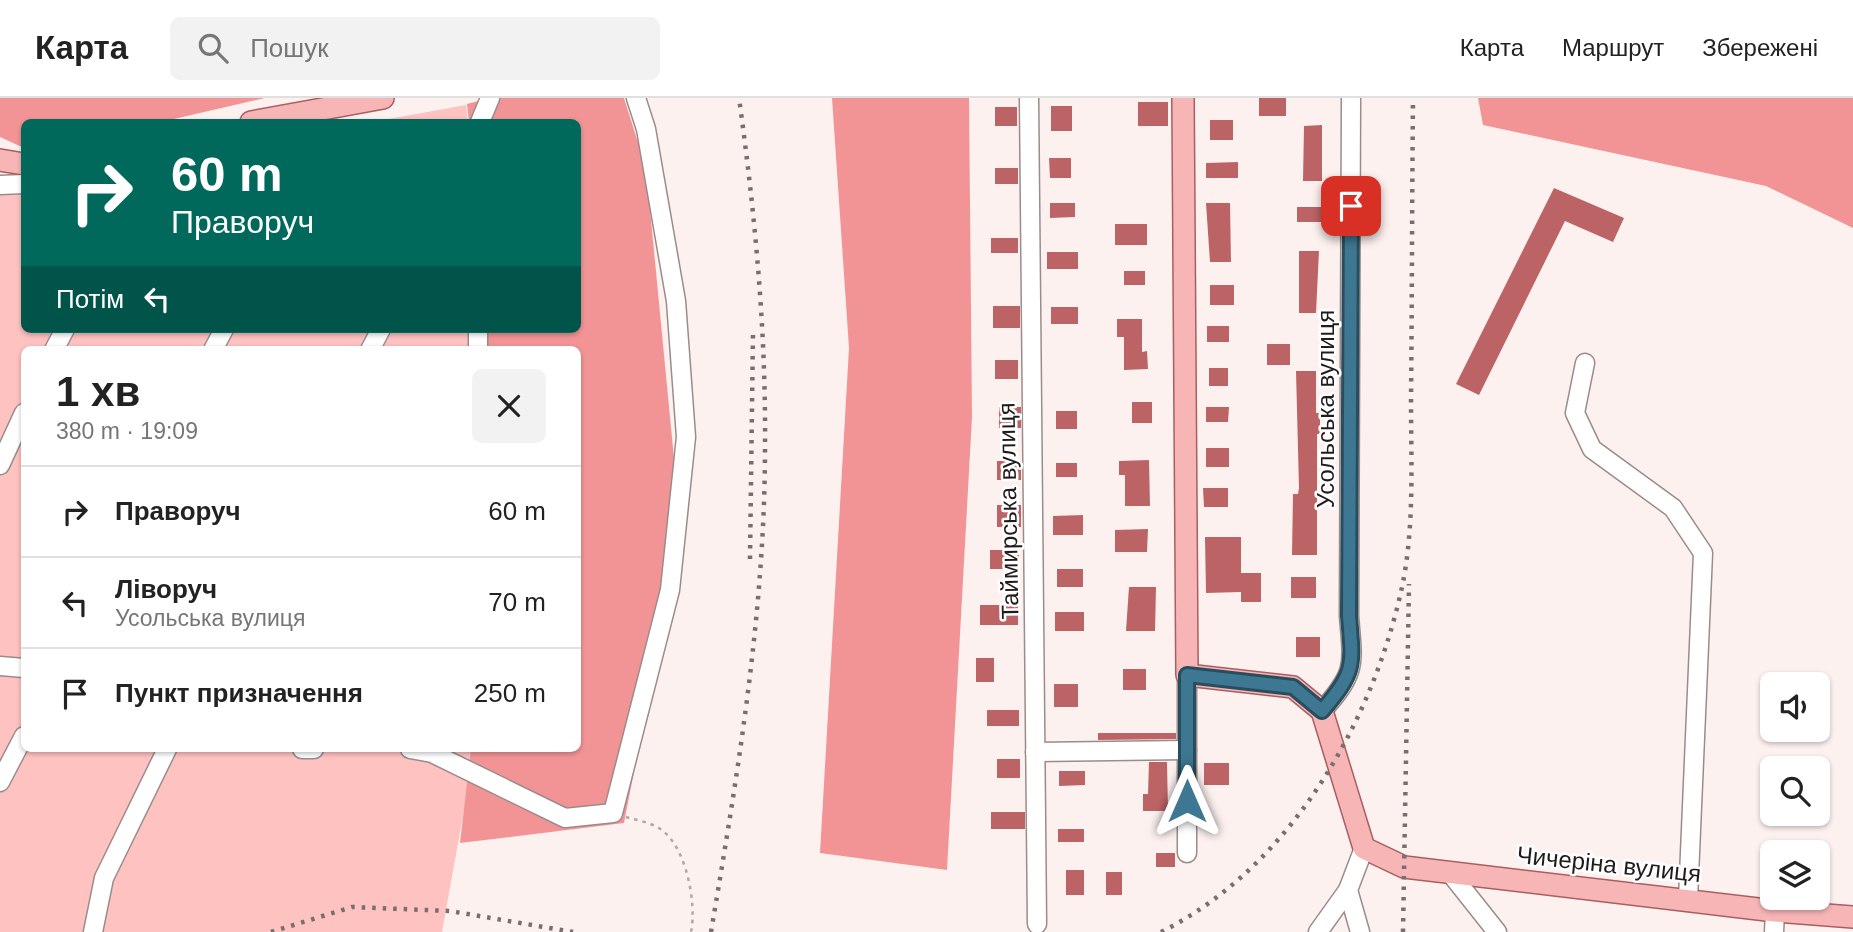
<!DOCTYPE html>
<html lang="uk">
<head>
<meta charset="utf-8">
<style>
  :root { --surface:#fff; --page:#f2f2f2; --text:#222; --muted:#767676; --line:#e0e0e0 }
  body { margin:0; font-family:Arial,sans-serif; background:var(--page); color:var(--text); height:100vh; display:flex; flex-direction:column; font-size:26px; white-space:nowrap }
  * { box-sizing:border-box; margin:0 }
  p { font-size:23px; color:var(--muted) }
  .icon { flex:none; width:38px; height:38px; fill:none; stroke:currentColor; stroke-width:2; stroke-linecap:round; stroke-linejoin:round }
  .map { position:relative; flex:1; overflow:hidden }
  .panel { position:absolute; left:21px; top:248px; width:560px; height:406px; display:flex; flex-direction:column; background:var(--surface); border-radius:10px; box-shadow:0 2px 5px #0004 }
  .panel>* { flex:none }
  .guide { position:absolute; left:21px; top:21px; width:560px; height:214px; border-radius:10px; box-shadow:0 2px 5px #0004; background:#00695c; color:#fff; overflow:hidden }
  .controls { position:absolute; left:1760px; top:574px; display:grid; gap:14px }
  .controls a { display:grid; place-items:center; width:70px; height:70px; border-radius:10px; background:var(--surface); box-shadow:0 2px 5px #0004; font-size:35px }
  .pin { position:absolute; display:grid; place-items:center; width:60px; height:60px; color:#fff; margin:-30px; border-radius:14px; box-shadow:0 4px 10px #0006 }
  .me { position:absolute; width:77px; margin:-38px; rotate:0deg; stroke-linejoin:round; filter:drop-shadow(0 0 5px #0008) }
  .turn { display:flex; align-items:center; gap:24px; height:147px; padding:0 35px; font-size:32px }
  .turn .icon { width:91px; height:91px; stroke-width:2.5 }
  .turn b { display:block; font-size:49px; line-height:60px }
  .then { display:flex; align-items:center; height:66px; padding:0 35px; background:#0003; gap:14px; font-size:26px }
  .round { display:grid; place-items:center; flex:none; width:74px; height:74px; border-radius:10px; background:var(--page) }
  .summary { display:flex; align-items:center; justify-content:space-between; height:119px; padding:0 35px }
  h1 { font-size:42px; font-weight:700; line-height:52px }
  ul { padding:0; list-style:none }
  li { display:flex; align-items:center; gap:21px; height:91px; padding:0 35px; border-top:2px solid var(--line) }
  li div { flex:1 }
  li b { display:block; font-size:26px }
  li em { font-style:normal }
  header { display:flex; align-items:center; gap:42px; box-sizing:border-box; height:98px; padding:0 35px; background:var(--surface); border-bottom:2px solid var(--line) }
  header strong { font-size:33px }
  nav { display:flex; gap:38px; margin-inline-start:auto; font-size:24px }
  .search { width:490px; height:63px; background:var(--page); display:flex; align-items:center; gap:18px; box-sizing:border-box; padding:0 24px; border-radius:10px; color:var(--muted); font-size:26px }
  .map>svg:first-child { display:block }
  .green { fill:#fec2c1 }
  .forest { fill:#f29495 }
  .building { fill:#bc6365 }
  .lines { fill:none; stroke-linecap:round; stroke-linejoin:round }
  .minor-casing { stroke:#9a8c8b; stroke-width:21 }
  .major-casing { stroke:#a85f61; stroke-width:24 }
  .path { stroke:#afa6a5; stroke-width:2.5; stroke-dasharray:3.5 5; stroke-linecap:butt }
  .minor { stroke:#fff; stroke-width:18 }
  .major { stroke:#f7b5b6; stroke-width:21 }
  .rail { stroke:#776f6f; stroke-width:4.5; stroke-dasharray:3.5 7; stroke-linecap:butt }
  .route-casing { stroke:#284d5e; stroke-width:18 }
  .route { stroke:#3e7791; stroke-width:12 }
  .labels { text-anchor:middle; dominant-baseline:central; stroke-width:5; stroke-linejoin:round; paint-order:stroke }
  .street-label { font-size:24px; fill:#211c1c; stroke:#fff }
</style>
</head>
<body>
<header>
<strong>Карта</strong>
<div class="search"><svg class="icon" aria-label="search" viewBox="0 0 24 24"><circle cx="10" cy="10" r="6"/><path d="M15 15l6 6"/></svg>Пошук</div>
<nav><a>Карта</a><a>Маршрут</a><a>Збережені</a></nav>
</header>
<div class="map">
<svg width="1853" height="834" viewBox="0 0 1853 834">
  <rect width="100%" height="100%" fill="#fdf1f0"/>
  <g class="green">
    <path d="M466 7 468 24H372Z"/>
    <path d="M0 77 24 80V231H486L487 252H24V651H475L442 834H0Z"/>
  </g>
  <g class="forest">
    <path d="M0 0H265L161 24H24V50L0 39Z"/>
    <path d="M490 0H624L646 70 681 433 624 725 460 745 471 651H578V252H486L485 231H578V24H469L467 6Z"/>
    <path d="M832 0H969L972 319 947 772 820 755 849 250Z"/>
    <path d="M1478 0H1853V130L1766 88 1483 27Z"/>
  </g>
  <g class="building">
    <rect x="1259" y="0" width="27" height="18"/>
    <rect x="1138" y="4" width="30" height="24"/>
    <rect x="1051" y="8" width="21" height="25"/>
    <rect x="995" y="9" width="22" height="19"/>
    <rect x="1210" y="22" width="23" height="20"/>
    <path d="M1322 27V83H1303L1304 28Z"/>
    <path d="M1049 60H1071V80H1050Z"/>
    <path d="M1238 64V80H1206V65Z"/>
    <rect x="995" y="70" width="23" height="16"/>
    <path d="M1554 90 1624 120 1613 144 1565 123 1479 297 1456 286Z"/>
    <path d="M1050 105H1075V119L1050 120Z"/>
    <path d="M1206 105H1230L1231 164H1210Z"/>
    <rect x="1297" y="109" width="24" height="15"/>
    <rect x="1115" y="126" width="32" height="21"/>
    <rect x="991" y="140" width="27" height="15"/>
    <path d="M1299 153H1319L1316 215H1299Z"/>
    <rect x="1047" y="154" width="31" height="17"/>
    <rect x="1124" y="173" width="21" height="14"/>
    <rect x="1210" y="187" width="24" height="20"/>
    <rect x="993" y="208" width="27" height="22"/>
    <rect x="1051" y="209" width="27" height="17"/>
    <path d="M1117 221H1142V254L1147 253 1148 271 1124 272V239H1117Z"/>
    <rect x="1207" y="228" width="22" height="16"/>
    <rect x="1267" y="246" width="23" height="21"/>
    <rect x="995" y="262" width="23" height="19"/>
    <rect x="1209" y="270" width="19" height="18"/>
    <path d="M1296 273H1316V315H1320V336H1317V457H1292L1293 396H1298L1299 390Z"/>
    <rect x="1132" y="304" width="20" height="21"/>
    <rect x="999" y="309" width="22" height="21"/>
    <path d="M1206 309H1229L1228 324H1206Z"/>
    <rect x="1056" y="313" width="21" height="18"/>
    <rect x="1206" y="350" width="23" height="19"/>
    <path d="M1149 362 1150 408H1125V377H1119V363Z"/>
    <rect x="997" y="363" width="24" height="19"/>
    <rect x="1056" y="365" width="21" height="14"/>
    <path d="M1203 390H1228V409H1204Z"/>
    <rect x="997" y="407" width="24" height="22"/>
    <path d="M1083 417V437H1053V418Z"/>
    <path d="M1148 431 1147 454H1115V432Z"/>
    <path d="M1205 439H1241V475H1261V504H1241V494L1206 495Z"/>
    <rect x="990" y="452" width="29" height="19"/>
    <rect x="1057" y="471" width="26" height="18"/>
    <rect x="1291" y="479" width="25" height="21"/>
    <path d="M1129 489H1156L1155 533H1126Z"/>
    <rect x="980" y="507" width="38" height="20"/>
    <rect x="1055" y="514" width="29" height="19"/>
    <rect x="1296" y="539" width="24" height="20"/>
    <rect x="976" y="560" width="18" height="24"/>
    <rect x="1123" y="571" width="23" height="21"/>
    <rect x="1054" y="586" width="24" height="23"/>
    <rect x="987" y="612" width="32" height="16"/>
    <path d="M1098 635H1176V641L1098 642Z"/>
    <rect x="997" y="661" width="23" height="19"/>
    <path d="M1149 664H1167L1168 713H1143V696H1148Z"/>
    <rect x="1204" y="665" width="25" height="22"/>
    <path d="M1059 673H1085V687L1059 688Z"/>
    <rect x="991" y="714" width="34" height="17"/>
    <rect x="1058" y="731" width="26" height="13"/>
    <rect x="1156" y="755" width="19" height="14"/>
    <rect x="1066" y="772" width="18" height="25"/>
    <rect x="1106" y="774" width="16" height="23"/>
  </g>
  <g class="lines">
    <defs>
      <g id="minor">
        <path d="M1029 0 1037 826"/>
        <path d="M480 24 490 0"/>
        <path d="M0 87 24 86"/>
        <path d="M478 232V252"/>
        <path d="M54 252 65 231"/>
        <path d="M213 252 224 231"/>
        <path d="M370 252 381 231"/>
        <path d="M1585 265 1575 315 1592 351 1673 410 1703 455 1688 801"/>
        <path d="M0 367 24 315"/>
        <path d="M0 568 24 570"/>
        <path d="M1322 613C1357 574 1353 567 1349 518L1351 0"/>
        <path d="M302 651H314"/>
        <path d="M410 651 432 655 565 720 613 715 670 492 686 339 676 203 646 31 636 0"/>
        <path d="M1035 654 1187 652"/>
        <path d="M0 684 24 638"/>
        <path d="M1187 755V577"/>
        <path d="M1451 776 1497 834"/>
        <path d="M93 834 104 780 167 651"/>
        <path d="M1318 834 1348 792"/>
        <path d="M1360 834 1348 792 1364 750"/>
        <path d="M1774 834 1775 813"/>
      </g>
      <g id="major">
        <path d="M1183 0 1187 577 1293 589 1322 613 1364 750 1404 769 1775 813 1853 819"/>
        <path d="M251 24 383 0"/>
        <path d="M0 62 24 66"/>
      </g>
    </defs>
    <use href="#minor" class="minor-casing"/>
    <use href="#major" class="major-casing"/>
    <path class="path" d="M626 719C636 722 648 724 657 729 686 744 697 805 691 834"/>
    <use href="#minor" class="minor"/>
    <use href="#major" class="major"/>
    <g class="rail">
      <path d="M750 461 753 234"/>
      <path d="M271 834 352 809 450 813 573 834"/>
      <path d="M711 834C738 674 765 512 765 349 766 232 755 116 739 0"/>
      <path d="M1161 834C1287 771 1369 631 1400 498 1415 436 1411 366 1411 303 1412 202 1412 101 1413 0"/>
      <path d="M1403 834 1409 486"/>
    </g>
  </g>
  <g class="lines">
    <defs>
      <path id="route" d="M1187 703V577L1293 589 1322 613C1356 573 1353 568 1349 518L1351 108"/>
    </defs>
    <use href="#route" class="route-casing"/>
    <use href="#route" class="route"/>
  </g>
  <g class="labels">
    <g class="street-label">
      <text transform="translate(1325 311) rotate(-90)">Усольська вулиця</text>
      <text transform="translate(1008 413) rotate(-91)">Таймирська вулиця</text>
      <text transform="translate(1609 766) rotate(6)">Чичеріна вулиця</text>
    </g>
  </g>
</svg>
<div class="controls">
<a><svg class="icon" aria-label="sound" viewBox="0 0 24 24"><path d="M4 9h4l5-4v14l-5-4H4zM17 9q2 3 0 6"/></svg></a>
<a><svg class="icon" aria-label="search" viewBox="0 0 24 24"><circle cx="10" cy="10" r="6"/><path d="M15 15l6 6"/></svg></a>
<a><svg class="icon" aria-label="layers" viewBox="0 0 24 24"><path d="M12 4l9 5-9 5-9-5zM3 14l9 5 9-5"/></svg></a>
</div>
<div class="pin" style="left:1351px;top:108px;background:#d93025"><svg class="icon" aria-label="arrive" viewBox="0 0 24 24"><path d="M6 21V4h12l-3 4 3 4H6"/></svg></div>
<svg class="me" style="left:1187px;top:703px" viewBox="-20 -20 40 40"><path d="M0-17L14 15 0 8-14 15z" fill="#3e7791" stroke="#fff" stroke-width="4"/></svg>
<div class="guide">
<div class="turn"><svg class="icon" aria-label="right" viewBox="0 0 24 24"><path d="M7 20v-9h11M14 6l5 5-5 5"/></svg><div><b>60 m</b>Праворуч</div></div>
<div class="then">Потім<svg class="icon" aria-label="left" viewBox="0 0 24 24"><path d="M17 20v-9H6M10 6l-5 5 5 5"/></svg></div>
</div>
<section class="panel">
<div class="summary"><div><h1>1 хв</h1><p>380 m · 19:09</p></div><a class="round"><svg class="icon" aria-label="close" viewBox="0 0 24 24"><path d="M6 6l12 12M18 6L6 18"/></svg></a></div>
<ul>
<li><svg class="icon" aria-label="right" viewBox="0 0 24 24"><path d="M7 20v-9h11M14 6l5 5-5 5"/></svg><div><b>Праворуч</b></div><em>60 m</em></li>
<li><svg class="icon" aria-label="left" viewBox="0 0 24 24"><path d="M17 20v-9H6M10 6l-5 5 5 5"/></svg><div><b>Ліворуч</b><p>Усольська вулиця</p></div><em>70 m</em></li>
<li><svg class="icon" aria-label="arrive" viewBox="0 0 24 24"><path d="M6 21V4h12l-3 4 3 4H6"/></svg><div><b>Пункт призначення</b></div><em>250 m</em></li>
</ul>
</section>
</div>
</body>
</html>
